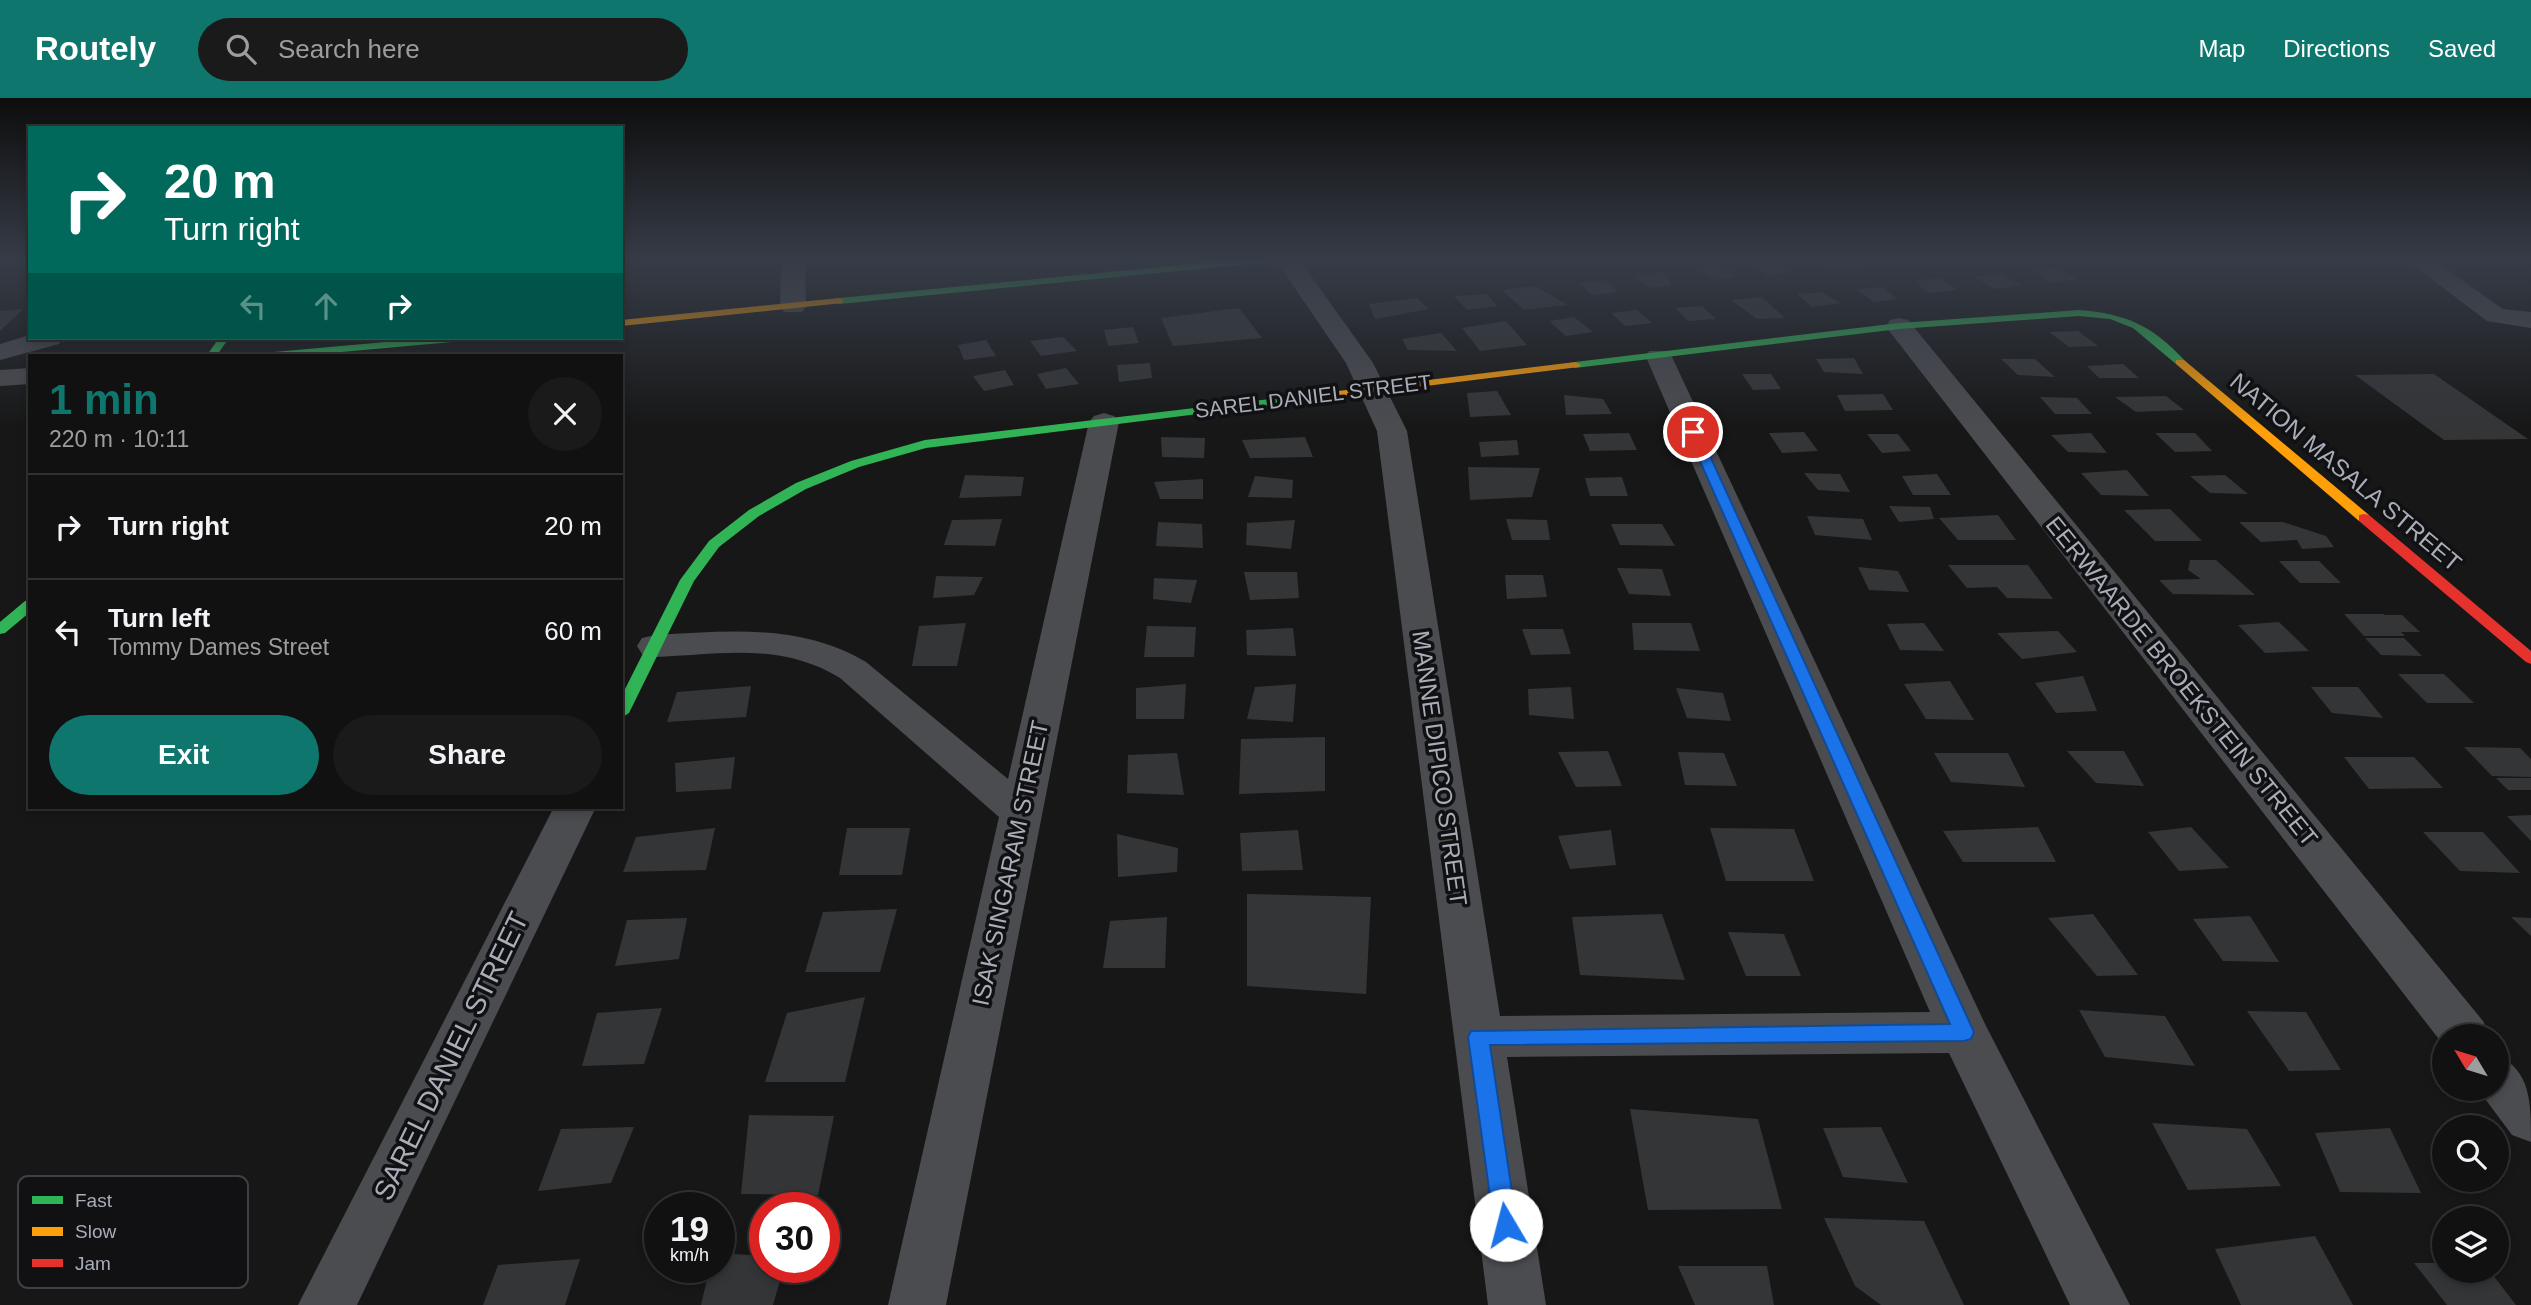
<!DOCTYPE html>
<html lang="en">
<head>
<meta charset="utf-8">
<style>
  :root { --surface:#111; --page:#1a1a1a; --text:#f1f3f6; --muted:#9c9d9f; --line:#303131; --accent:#0f766e }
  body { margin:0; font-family:Arial,sans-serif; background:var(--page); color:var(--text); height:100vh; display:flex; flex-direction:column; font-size:26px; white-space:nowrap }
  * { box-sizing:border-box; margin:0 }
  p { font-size:23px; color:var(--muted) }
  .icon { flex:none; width:38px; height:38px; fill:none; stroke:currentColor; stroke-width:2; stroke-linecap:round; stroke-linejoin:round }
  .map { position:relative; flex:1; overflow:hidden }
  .side { position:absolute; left:28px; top:256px; width:595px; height:455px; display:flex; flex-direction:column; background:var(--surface); border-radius:0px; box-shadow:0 4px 10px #0003,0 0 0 2px var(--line) }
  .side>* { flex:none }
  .top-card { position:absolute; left:28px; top:28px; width:595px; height:214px; border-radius:0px; box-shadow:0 4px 10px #0003,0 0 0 2px var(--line); background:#00695c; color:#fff; overflow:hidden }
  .needle { width:46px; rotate:308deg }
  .controls { position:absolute; left:2432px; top:926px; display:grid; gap:14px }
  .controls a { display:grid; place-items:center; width:77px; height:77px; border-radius:50%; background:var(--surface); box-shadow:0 4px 10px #0003,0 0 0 2px var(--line); font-size:35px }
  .speed { position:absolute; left:644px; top:1094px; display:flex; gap:14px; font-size:35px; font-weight:700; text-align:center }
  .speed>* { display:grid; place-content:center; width:91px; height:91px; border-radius:50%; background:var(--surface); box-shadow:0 4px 10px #0003,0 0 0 2px var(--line); line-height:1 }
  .speed small { font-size:18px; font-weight:400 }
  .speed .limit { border:10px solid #d22; background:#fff; color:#111 }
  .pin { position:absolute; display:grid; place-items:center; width:60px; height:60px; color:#fff; margin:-30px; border:4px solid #fff; border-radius:50%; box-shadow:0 2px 7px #0007 }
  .me { position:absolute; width:77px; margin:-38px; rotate:352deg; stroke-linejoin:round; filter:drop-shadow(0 0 5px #0008) }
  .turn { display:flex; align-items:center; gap:24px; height:147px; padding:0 21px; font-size:32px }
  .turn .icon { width:91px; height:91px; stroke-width:2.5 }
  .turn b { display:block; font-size:49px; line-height:60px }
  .lanes { display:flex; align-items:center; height:66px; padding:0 21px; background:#0003; justify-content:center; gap:35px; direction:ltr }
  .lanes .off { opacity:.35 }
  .round { display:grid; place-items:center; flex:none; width:74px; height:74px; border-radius:37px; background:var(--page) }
  .summary { display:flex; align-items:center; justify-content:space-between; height:119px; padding:0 21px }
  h1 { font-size:42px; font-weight:700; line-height:52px; color:var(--accent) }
  .primary-button { display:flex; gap:14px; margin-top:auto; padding:14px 21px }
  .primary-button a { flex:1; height:80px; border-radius:42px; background:var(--accent); color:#fff; font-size:28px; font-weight:700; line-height:80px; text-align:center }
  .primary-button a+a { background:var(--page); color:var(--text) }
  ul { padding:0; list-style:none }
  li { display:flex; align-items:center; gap:21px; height:105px; padding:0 21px; border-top:2px solid var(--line) }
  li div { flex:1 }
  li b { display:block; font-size:26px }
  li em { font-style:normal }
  header { display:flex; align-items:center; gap:42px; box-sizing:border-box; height:98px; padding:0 35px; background:var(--accent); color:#fff }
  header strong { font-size:33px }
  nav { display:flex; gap:38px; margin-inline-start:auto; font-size:24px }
  .search { width:490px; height:63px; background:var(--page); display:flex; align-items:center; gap:18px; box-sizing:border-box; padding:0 24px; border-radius:38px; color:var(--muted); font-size:26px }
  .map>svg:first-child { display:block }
  .building { fill:#343537 }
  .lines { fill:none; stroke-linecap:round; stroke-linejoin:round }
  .street { fill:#4b4c50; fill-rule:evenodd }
  .fast { fill:#30b455; fill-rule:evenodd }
  .slow { fill:#ff9f0a; fill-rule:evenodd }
  .jam { fill:#e5322d; fill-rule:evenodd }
  .route { fill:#1a73e8; stroke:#114b97; stroke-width:2 }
  .labels { text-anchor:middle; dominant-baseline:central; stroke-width:7; stroke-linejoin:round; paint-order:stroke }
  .far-street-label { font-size:21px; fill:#a8adb8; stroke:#111113 }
  .street-label { font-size:24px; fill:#a8adb8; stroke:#111113 }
  .near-street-label { font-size:28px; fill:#a8adb8; stroke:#111113 }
  .key { fill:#111113; stroke:#3e4045; stroke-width:2 }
  .key-label { font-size:19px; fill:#a8adb8 }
</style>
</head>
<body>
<header>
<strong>Routely</strong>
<div class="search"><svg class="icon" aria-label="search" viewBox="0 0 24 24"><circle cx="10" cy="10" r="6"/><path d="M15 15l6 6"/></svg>Search here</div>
<nav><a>Map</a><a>Directions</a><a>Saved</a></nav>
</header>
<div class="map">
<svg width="2531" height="1207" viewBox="0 0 2531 1207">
  <rect width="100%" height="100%" fill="#171717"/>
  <g class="building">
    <path d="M1817 161H1846L1861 170 1833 171Z"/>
    <path d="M1772 163 1792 175 1766 177 1752 166Z"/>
    <path d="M1719 166 1738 179 1715 182 1699 170Z"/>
    <path d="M2057 170 2079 181 2052 185 2033 173Z"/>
    <path d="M1661 174 1673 187 1650 190 1635 178Z"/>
    <path d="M1999 175 2021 187 1995 191 1974 179Z"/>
    <path d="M1940 180 1957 192 1928 195 1915 183Z"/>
    <path d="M1605 182 1618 194 1592 197 1579 185Z"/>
    <path d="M1535 188 1568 207 1524 212 1502 192Z"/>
    <path d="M1883 189 1897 201 1874 204 1855 191Z"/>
    <path d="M1821 194 1841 205 1812 209 1797 196Z"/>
    <path d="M1487 196 1497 208 1467 212 1454 198Z"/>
    <path d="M1762 199 1785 220 1757 221 1731 202Z"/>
    <path d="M1417 200 1429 211 1375 221 1369 206Z"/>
    <path d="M1702 208 1716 221 1688 223 1675 210Z"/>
    <path d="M1239 210 1262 240 1173 248 1161 220Z"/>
    <path d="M23 211 0 233V213Z"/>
    <path d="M1637 212 1652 225 1625 228 1611 215Z"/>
    <path d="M1574 219 1593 234 1566 238 1549 223Z"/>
    <path d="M1506 223 1527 247 1480 253 1462 230Z"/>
    <path d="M1133 229 1139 245 1108 248 1104 232Z"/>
    <path d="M2078 233 2098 248 2069 249 2049 234Z"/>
    <path d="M1441 235 1457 253 1408 252 1402 241Z"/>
    <path d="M1063 239 1077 253 1041 258 1030 243Z"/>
    <path d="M986 242 996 258 964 262 958 247Z"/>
    <path d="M1854 260 1863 276 1824 274 1816 261Z"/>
    <path d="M2001 261H2035L2055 279 2018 277Z"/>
    <path d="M1150 265 1152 280 1119 284 1117 267Z"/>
    <path d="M2123 266 2139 280H2099L2087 268Z"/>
    <path d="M1066 270 1079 286 1046 291 1037 276Z"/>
    <path d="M1005 272 1014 287 984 293 973 278Z"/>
    <path d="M1742 276H1771L1781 291 1753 292Z"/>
    <path d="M2434 276 2528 341 2444 342 2355 277Z"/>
    <path d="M1497 293 1511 317 1470 319 1467 295Z"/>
    <path d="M1883 296 1893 312 1845 313 1837 297Z"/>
    <path d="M1564 297 1603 301 1612 316 1566 317Z"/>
    <path d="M2166 298 2184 312 2136 314 2115 299Z"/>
    <path d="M2040 299 2077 300 2092 316H2055Z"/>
    <path d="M1804 334 1818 353 1782 355 1769 335Z"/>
    <path d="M1629 335 1637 352 1590 353 1583 336Z"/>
    <path d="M2091 335 2107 355 2068 354 2051 337Z"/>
    <path d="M2155 335H2195L2212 353 2175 354Z"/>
    <path d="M1867 336H1898L1911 353 1882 355Z"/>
    <path d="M1161 339 1205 340 1204 360 1162 359Z"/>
    <path d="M1305 339 1313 359 1250 360 1242 342Z"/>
    <path d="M1517 342 1519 357 1481 359 1479 344Z"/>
    <path d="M1468 369 1540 370 1532 399 1470 402Z"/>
    <path d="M2127 372 2149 398 2101 397 2081 375Z"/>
    <path d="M1804 375 1840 376 1850 394 1818 392Z"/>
    <path d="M1937 376 1951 397H1913L1902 378Z"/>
    <path d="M965 377 1024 379 1021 398 959 400Z"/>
    <path d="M2225 377 2248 396 2210 395 2190 378Z"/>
    <path d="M1255 378 1293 382 1292 400 1248 399Z"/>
    <path d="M1622 379 1628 398H1590L1585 380Z"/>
    <path d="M1203 381V401H1160L1154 384Z"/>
    <path d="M1889 408 1930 409 1934 421 1899 424Z"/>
    <path d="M2170 411 2202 443H2155L2124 412Z"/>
    <path d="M1998 417 2016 442H1958L1939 420Z"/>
    <path d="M1807 418 1863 421 1872 442 1815 437Z"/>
    <path d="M1002 421 995 448 944 447 952 422Z"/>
    <path d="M1506 421 1547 422 1550 442H1512Z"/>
    <path d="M1295 422 1291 451 1246 447 1247 425Z"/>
    <path d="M1158 424 1202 426 1203 450 1156 448Z"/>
    <path d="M2239 424H2283L2326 438 2334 449 2302 451 2297 442 2261 444Z"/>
    <path d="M1611 426H1662L1675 448 1620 447Z"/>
    <path d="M2190 462H2216L2255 497 2173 496 2159 482 2201 481 2188 472Z"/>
    <path d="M2279 463H2319L2341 485H2300Z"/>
    <path d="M1948 467H2028L2053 501 2007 500 1997 489 1967 490Z"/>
    <path d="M1858 469 1898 473 1909 494 1869 492Z"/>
    <path d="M1617 470 1662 471 1671 498 1629 496Z"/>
    <path d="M1244 474H1297L1299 500 1250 502Z"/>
    <path d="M1505 477H1543L1547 499 1507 501Z"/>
    <path d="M936 478 983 479 974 497 933 500Z"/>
    <path d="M1154 480 1197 482 1191 505 1153 501Z"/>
    <path d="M2344 516H2384L2394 527 2385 517H2402L2420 534H2401L2405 538H2364Z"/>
    <path d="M2279 524 2309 553 2265 555 2238 527Z"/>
    <path d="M966 525 957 568H912L919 528Z"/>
    <path d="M1632 525H1691L1700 553 1634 552Z"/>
    <path d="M1924 525 1944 553 1900 552 1887 526Z"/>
    <path d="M1147 528 1196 529 1194 559H1144Z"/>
    <path d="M1293 530 1296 558 1247 557 1246 532Z"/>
    <path d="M1522 531H1563L1571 556 1531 557Z"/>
    <path d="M2058 533 2077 554 2022 561 1997 535Z"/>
    <path d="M2365 540H2404L2422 558 2381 557Z"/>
    <path d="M2398 576H2444L2474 605H2427Z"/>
    <path d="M2083 578 2097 613 2056 615 2035 585Z"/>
    <path d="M1950 583 1974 622 1926 621 1904 586Z"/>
    <path d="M1186 586 1184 621H1136V590Z"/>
    <path d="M1296 586 1293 624 1247 621 1255 589Z"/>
    <path d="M751 588 746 619 667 624 677 594Z"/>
    <path d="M1571 589 1574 621 1529 617 1528 591Z"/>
    <path d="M2311 589H2358L2383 620 2332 615Z"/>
    <path d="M1676 590 1723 595 1731 623 1687 620Z"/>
    <path d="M1325 639V693L1239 696 1241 641Z"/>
    <path d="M2464 649 2520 650 2531 661V679L2492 678Z"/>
    <path d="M1608 653 1622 688 1576 689 1558 654Z"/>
    <path d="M2067 653H2124L2144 688 2096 685Z"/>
    <path d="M1678 654 1724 655 1737 688 1685 687Z"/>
    <path d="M1177 655 1184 697 1127 695 1128 657Z"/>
    <path d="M1934 655H2008L2025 689 1951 684Z"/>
    <path d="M735 659 731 691 676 694 675 665Z"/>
    <path d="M2344 659H2414L2443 690 2369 691Z"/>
    <path d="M2496 680H2531V692H2508Z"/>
    <path d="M2531 717V743L2507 718Z"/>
    <path d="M2038 729 2056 764H1963L1943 733Z"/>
    <path d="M2191 729 2229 770 2179 773 2148 734Z"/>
    <path d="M715 730 706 772 623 774 636 739Z"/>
    <path d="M847 730H910L902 777H839Z"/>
    <path d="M1710 730 1794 731 1814 783H1726Z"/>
    <path d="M1298 732 1303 772 1242 773 1240 735Z"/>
    <path d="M1611 732 1616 767 1570 771 1558 738Z"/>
    <path d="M2423 734H2483L2520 775 2460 773Z"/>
    <path d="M1117 736 1178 750 1177 774 1118 779Z"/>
    <path d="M1247 796 1371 799 1366 896 1247 888Z"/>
    <path d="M897 811 880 874H805L823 814Z"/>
    <path d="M1662 816 1685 882 1580 877 1572 819Z"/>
    <path d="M2093 816 2138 877 2097 878 2048 820Z"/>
    <path d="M2250 818 2279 864 2223 863 2193 821Z"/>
    <path d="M1167 819 1165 870H1103L1110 823Z"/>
    <path d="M2511 819 2531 820V838Z"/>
    <path d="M687 820 679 861 615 868 627 822Z"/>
    <path d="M1728 834 1784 836 1801 878H1746Z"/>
    <path d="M865 899 845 984H765L787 915Z"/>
    <path d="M662 910 644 966 582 968 597 915Z"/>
    <path d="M2079 912 2165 918 2195 968 2105 959Z"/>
    <path d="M2247 913 2306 914 2341 972 2289 973Z"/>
    <path d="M1630 1011 1758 1021 1782 1111 1648 1112Z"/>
    <path d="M749 1017 834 1018 818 1097 741 1096Z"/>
    <path d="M2152 1025 2247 1031 2281 1088 2188 1092Z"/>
    <path d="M634 1029 611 1085 538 1093 561 1031Z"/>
    <path d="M1881 1029 1908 1085 1843 1079 1823 1030Z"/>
    <path d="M2390 1030 2421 1095 2340 1094 2315 1035Z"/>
    <path d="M1824 1120 1924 1123 1964 1207H1881L1855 1188Z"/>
    <path d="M2315 1138 2353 1207H2241L2215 1151Z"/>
    <path d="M719 1155 765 1158V1169H784L773 1207H701L710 1169H719Z"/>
    <path d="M580 1161 565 1207H483L498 1167Z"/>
    <path d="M2414 1165H2445V1172H2489L2516 1207H2447Z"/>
    <path d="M1678 1168H1767L1774 1207H1695Z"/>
  </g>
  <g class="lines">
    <g class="street">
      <path d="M781 161H805L806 209 802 214H784L780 209Z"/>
      <path d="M1275 161H1299L1373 265 1407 333 1500 918 1930 914 1646 259 1649 253H1669L1672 259 1986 928 2130 1207H2070L1949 955 1507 959 1546 1207H1488L1377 333 1346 265Z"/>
      <path d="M2405 161H2432L2503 211 2531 214V230L2487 223Z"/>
      <path d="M1899 220 1908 222 2483 923 2490 938H2445V949L1890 234 1886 228 1890 222Z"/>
      <path d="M30 237 63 240 59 246 0 262V246Z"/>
      <path d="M30 270V286L0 288V272Z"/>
      <path d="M1104 315 1114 318 1119 324 946 1207H888L999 719 840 580C781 544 721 556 655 559L642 556 637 548 642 540 655 537C729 533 800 525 866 564L1008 681 1089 324 1094 318Z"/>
      <path d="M554 709H596L357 1207H298Z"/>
      <path d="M2497 957C2531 973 2531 1004 2531 1044L2512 1037 2477 990H2497Z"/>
    </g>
    <g class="fast">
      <path d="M1245 161H1275L1270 164 839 206 834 203 839 200Z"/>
      <path d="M2079 212C2127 216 2152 227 2186 264L2176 266 2133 230 2110 221 2079 218 1899 231 1575 270 1569 267 1575 264 1899 225Z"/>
      <path d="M219 240H229L217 257H207Z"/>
      <path d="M430 240H468L463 243 308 257H268L274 254Z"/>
      <path d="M1330 294 1334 295V299L926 350 859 369 806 391 759 418 719 449 694 483 629 615 621 620V599L680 482 709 443 749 412 796 385 851 363 925 342Z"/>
      <path d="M30 502V514L5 535 0 536V524L25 503Z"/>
    </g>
    <g class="slow">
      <path d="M839 200 843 201V205L621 228V222Z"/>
      <path d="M2176 262H2184L2369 417V423H2359L2176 266Z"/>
      <path d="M1575 264 1581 267 1579 269 1330 300 1324 297 1330 294Z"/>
    </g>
    <path class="jam" d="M2364 416 2369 417 2531 553V566L2526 564 2359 423V417Z"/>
  </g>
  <linearGradient id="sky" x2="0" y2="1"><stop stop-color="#0d0d0d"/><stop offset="0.49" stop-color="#363c47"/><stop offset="1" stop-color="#363c47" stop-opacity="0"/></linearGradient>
  <rect width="2531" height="330" fill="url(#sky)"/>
  <path class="route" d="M1693 330 1699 334 1974 934 1971 941 1964 943 1490 947 1517 1127 1514 1134 1506 1137 1498 1134 1494 1127 1468 939 1471 933 1950 926 1687 334Z"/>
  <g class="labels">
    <g class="far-street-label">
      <text transform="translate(1313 298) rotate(-7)">SAREL DANIEL STREET</text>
    </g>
    <g class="street-label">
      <text transform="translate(2346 374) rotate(40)">NATION MASALA STREET</text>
      <text transform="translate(2182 583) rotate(51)">EERWAARDE BROEKSTEIN STREET</text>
      <text transform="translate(1440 670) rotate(82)">MANNE DIPICO STREET</text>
      <text transform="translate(1010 765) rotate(-78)">ISAK SINGARAM STREET</text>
    </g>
    <g class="near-street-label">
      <text transform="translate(451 958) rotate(-64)">SAREL DANIEL STREET</text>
    </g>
  </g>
  <rect x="18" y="1078" width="230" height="112" rx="10" class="key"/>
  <rect x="32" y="1098" width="31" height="8" fill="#30b455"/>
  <rect x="32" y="1129" width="31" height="9" fill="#ff9f0a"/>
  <rect x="32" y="1161" width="31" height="8" fill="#e5322d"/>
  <g class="key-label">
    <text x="75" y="1109">Fast</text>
    <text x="75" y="1140">Slow</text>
    <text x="75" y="1172">Jam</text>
  </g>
</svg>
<div class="controls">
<a><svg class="needle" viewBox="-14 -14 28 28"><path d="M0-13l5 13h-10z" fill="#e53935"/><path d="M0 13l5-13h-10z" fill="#9c9d9f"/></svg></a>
<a><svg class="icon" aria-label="search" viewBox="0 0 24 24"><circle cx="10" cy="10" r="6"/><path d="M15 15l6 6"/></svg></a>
<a><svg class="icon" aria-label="layers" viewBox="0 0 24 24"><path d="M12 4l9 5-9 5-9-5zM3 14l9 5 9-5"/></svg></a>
</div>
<div class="speed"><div>19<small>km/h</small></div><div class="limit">30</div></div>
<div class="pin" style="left:1693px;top:334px;background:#d93025"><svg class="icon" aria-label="arrive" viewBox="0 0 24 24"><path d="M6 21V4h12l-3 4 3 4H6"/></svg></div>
<svg class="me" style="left:1506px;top:1127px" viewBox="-20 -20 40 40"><circle r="19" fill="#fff"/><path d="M0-13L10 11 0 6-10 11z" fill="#1a73e8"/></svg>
<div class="top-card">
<div class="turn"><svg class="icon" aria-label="right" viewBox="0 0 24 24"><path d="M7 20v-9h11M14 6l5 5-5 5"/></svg><div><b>20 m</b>Turn right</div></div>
<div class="lanes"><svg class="icon off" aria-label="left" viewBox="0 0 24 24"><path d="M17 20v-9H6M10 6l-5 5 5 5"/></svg><svg class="icon off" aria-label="ahead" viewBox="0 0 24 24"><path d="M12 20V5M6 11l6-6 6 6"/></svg><svg class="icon" aria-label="right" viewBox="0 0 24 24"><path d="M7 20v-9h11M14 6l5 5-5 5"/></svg></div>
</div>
<section class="side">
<div class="summary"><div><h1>1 min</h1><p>220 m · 10:11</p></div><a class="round"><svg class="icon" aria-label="close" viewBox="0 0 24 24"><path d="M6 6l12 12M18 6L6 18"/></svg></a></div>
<ul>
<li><svg class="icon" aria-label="right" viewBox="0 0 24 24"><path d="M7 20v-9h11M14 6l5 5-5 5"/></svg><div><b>Turn right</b></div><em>20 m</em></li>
<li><svg class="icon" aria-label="left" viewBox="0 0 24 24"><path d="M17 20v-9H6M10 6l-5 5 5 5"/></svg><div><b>Turn left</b><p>Tommy Dames Street</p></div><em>60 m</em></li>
</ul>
<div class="primary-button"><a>Exit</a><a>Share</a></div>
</section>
</div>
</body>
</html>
